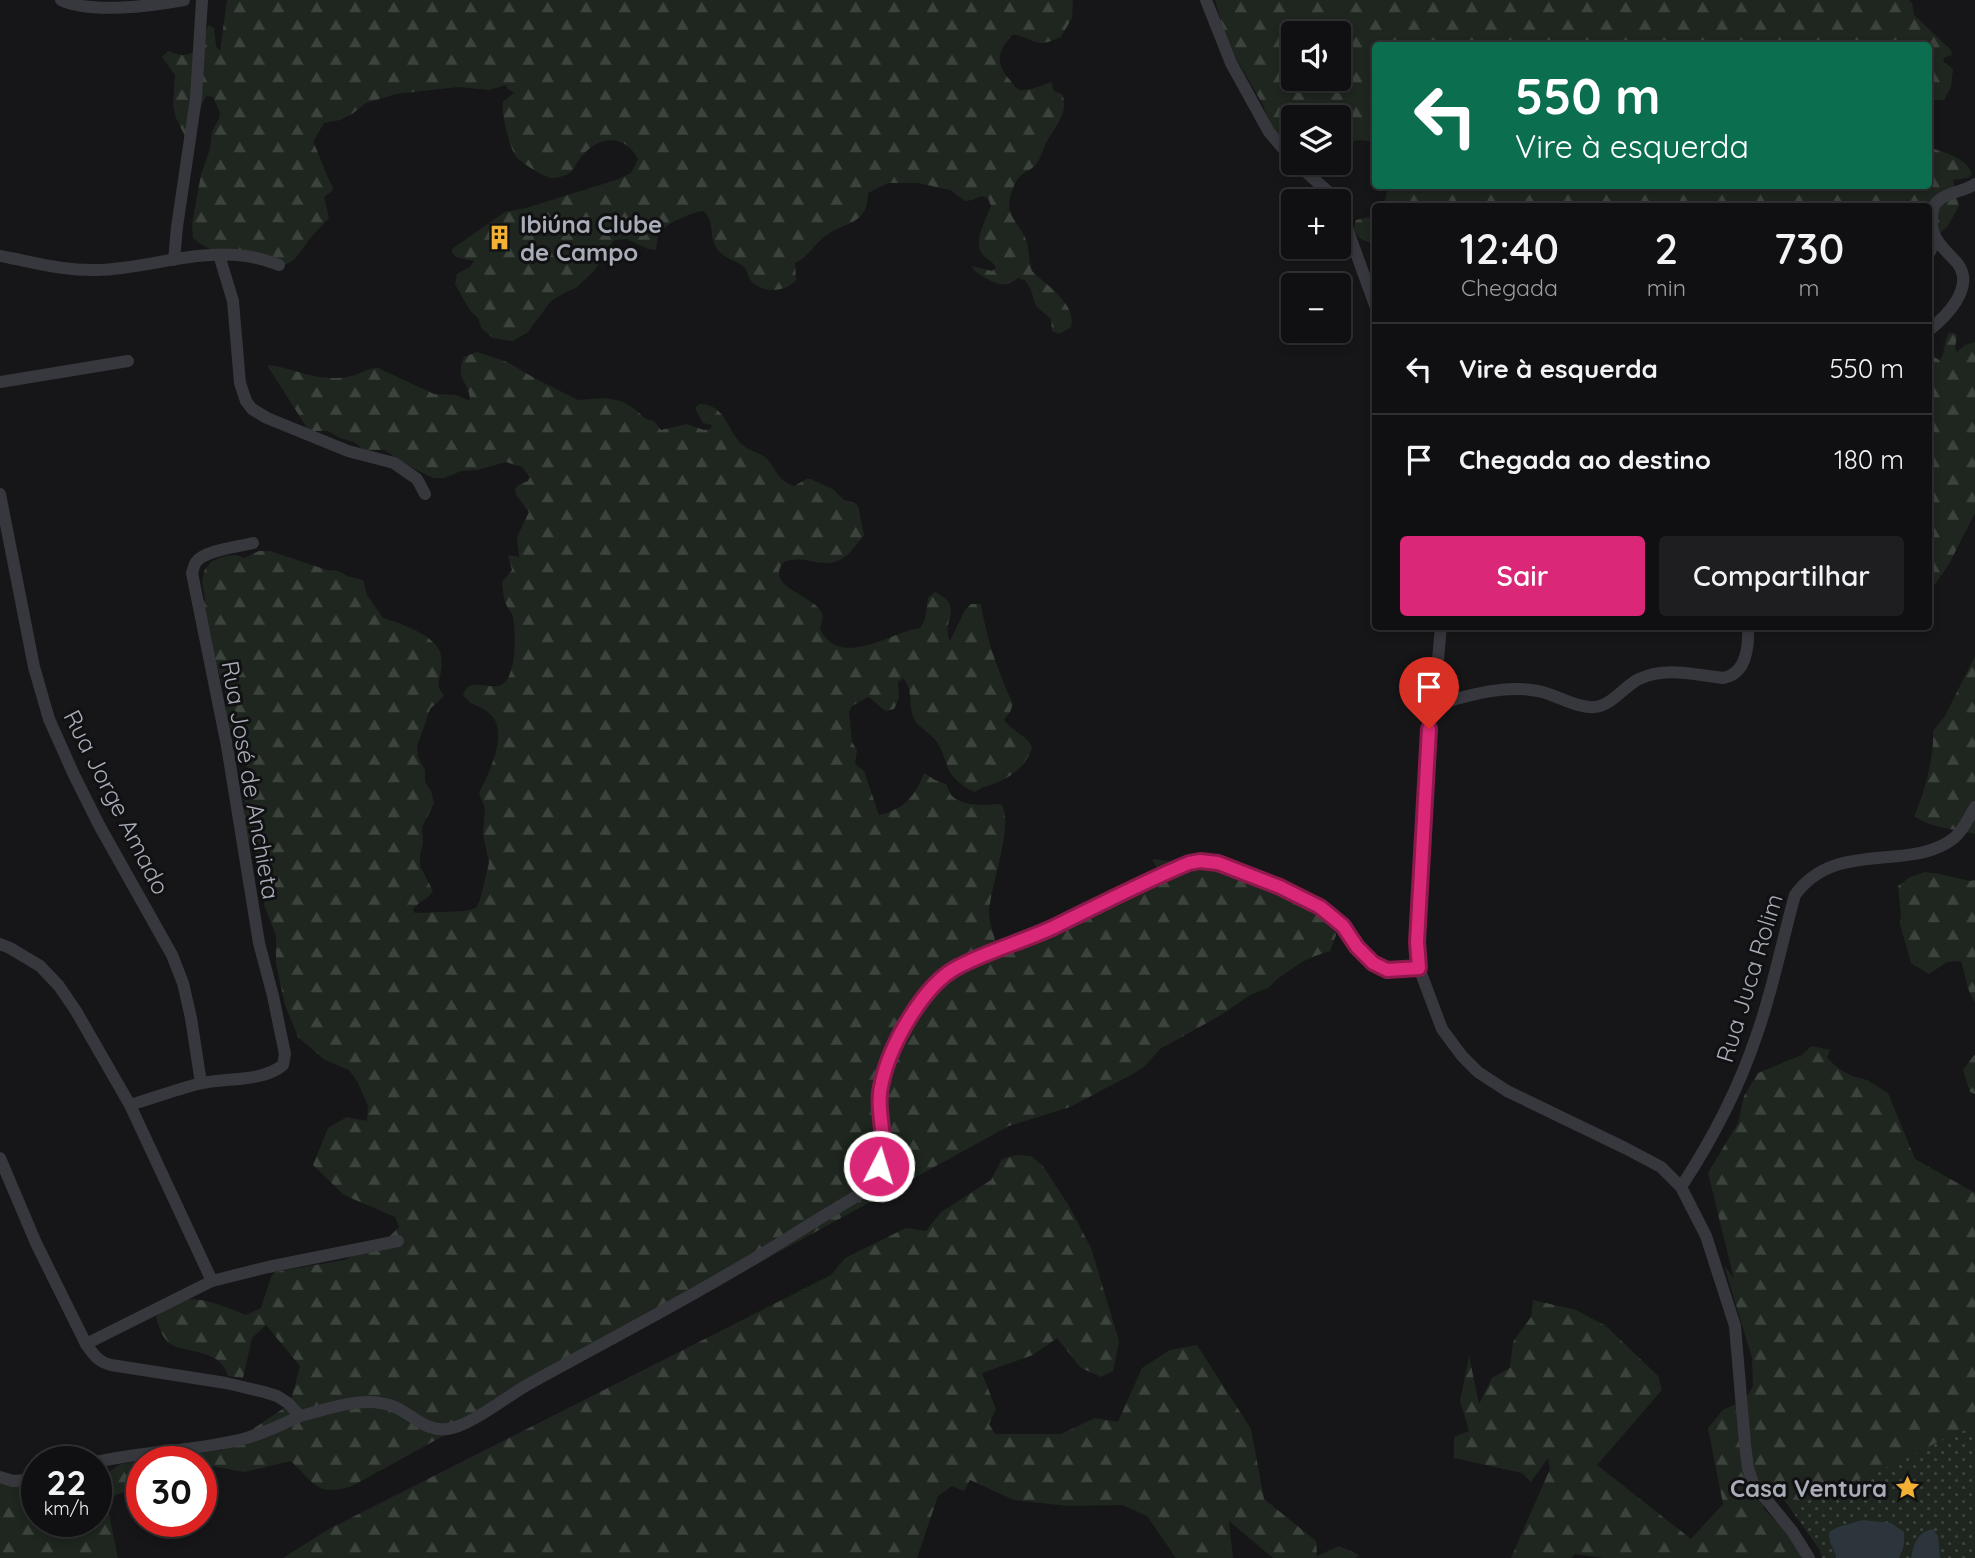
<!DOCTYPE html>
<html lang="pt">
<head>
<meta charset="utf-8">
<style>
  :root { --surface:#101012; --page:#1e1e20; --text:#f1f3f6; --muted:#9c9d9f; --line:#303032; --accent:#db2777 }
  body { margin:0; font-family:Quicksand,sans-serif; background:var(--page); color:var(--text); height:100vh; display:flex; flex-direction:column; font-size:26px; white-space:nowrap }
  * { box-sizing:border-box; margin:0 }
  p { font-size:23px; color:var(--muted) }
  .icon { flex:none; width:38px; height:38px; fill:none; stroke:currentColor; stroke-width:2; stroke-linecap:round; stroke-linejoin:round }
  .map { position:relative; flex:1; overflow:hidden }
  .side { position:absolute; left:1372px; top:203px; width:560px; height:427px; display:flex; flex-direction:column; background:var(--surface); border-radius:7px; box-shadow:0 4px 10px #0003,0 0 0 2px var(--line) }
  .side>* { flex:none }
  .top-card { position:absolute; left:1372px; top:42px; width:560px; height:147px; border-radius:7px; box-shadow:0 4px 10px #0003,0 0 0 2px var(--line); background:#0b6e4f; color:#fff; overflow:hidden }
  .tools { position:absolute; left:1281px; top:21px; display:grid; gap:14px }
  .tools a { display:grid; place-items:center; width:70px; height:70px; border-radius:7px; background:var(--surface); box-shadow:0 4px 10px #0003,0 0 0 2px var(--line); font-size:35px }
  .speed { position:absolute; left:21px; top:1446px; display:flex; gap:14px; font-size:35px; font-weight:700; text-align:center }
  .speed>* { display:grid; place-content:center; width:91px; height:91px; border-radius:50%; background:var(--surface); box-shadow:0 4px 10px #0003,0 0 0 2px var(--line); line-height:1 }
  .speed small { font-size:18px; font-weight:400 }
  .speed .limit { border:10px solid #d22; background:#fff; color:#111 }
  .pin { position:absolute; display:grid; place-items:center; width:60px; height:60px; color:#fff; margin:-72px -30px; border-radius:50% 50% 50% 0; rotate:-45deg; box-shadow:0 0 7px #0007 }
  .pin .icon { rotate:45deg }
  .me { position:absolute; width:77px; margin:-38px; rotate:5deg; stroke-linejoin:round; filter:drop-shadow(0 0 5px #0008) }
  .turn { display:flex; align-items:center; gap:24px; height:147px; padding:0 28px; font-size:32px }
  .turn .icon { width:91px; height:91px; stroke-width:2.5 }
  .turn b { display:block; font-size:49px; line-height:60px }
  .eta { display:flex; justify-content:space-evenly; align-items:center; height:119px; text-align:center }
  .eta b { font-size:42px; font-weight:600; line-height:49px }
  .cta { display:flex; gap:14px; margin-top:auto; padding:14px 28px }
  .cta a { flex:1; height:80px; border-radius:7px; background:var(--accent); color:#fff; font-size:28px; font-weight:600; line-height:80px; text-align:center }
  .cta a+a { background:var(--page); color:var(--text) }
  ul { padding:0; list-style:none }
  li { display:flex; align-items:center; gap:21px; height:91px; padding:0 28px; border-top:2px solid var(--line) }
  li div { flex:1 }
  li b { display:block; font-size:26px }
  li em { font-style:normal }
  .map>svg:first-child { display:block }
  .forest { fill:url(#forest-firs); fill-rule:evenodd }
  .park { fill:url(#park-dots) }
  .water { fill:#2c353c }
  .lines { fill:none; stroke-linecap:round; stroke-linejoin:round }
  .minor { stroke:#37383d; stroke-width:12 }
  .route-casing { stroke:#8e194d; stroke-width:18 }
  .route { stroke:#db2777; stroke-width:12 }
  .labels { text-anchor:middle; dominant-baseline:central; stroke-width:6; stroke-linejoin:round; paint-order:stroke }
  .poi-label { font-size:24px; font-weight:bold; fill:#a8adb8; stroke:#111113; text-anchor:start }
  .street-label { font-size:24px; fill:#a8adb8; stroke:#111113 }
</style>
</head>
<body>
<div class="map">
<svg width="1975" height="1558" viewBox="0 0 1975 1558">
  <defs>
    <pattern id="forest-firs" width="22" height="20" patternUnits="userSpaceOnUse" patternTransform="scale(1.75)"><rect width="22" height="20" fill="#1e261f"/><path d="M5 1l3.5 6h-7zM16 11l3.5 6h-7z" fill="#3c433d"/></pattern>
    <pattern id="park-dots" width="8" height="8" patternUnits="userSpaceOnUse" patternTransform="scale(1.75)"><rect width="8" height="8" fill="#1e261f"/><path d="M2 2h.1M6 6h.1" fill="none" stroke="#3c433d" stroke-width="1.8" stroke-linecap="round"/></pattern>
  </defs>
  <rect width="100%" height="100%" fill="#161618"/>
  <g class="forest">
    <path d="M227 0H1073L1072 18 1061 37C1055 39 1048 43 1042 43 1031 43 1023 34 1012 35 997 52 995 63 1010 80 1013 84 1016 90 1023 90 1031 90 1043 85 1051 82L1054 91 1062 94C1070 113 1054 127 1046 143 1043 149 1041 157 1037 163 1033 169 1026 171 1020 176 1014 182 1009 198 1009 206 1010 219 1022 228 1026 240 1030 250 1028 261 1032 271 1047 286 1077 304 1071 327L1059 334 1052 331 1051 319 1036 306 1031 290 1025 280 1018 278C1015 280 1011 283 1007 284 997 287 980 275 973 269L972 266 992 271 996 268C993 261 989 261 984 256 971 244 986 219 991 206L988 198 981 196 972 200 965 201 950 190 918 183H888L868 193C868 226 844 221 824 237 814 245 807 258 795 263L796 280C786 293 761 293 751 281 748 276 747 270 743 266 734 259 722 258 716 247 709 235 715 224 704 211 694 211 665 224 659 233 657 238 657 244 656 250L648 249 627 239 614 240 594 271 576 288 564 293 551 301 527 333 512 341 493 338 482 329 478 318 469 309 455 284 457 274 470 267 474 261 456 257 452 253V249L505 212 526 208 619 179 631 173 638 159C625 134 599 135 581 157 574 166 574 173 563 176 562 177 553 178 552 178 544 177 519 162 515 155 509 144 501 114 503 102L514 93 508 89 506 85 489 90 458 87 396 94 366 103 352 114 340 120 324 123 313 142C321 157 324 172 333 187L332 191 324 197 329 218C324 224 318 229 313 235 303 246 297 263 281 266 253 260 213 257 193 238L192 224 201 175 210 149 212 131 219 119 220 113 213 97 206 96 185 136 176 118 173 105 175 75 162 57 168 51C196 63 197 47 209 25L214 28 216 46 220 51Z"/>
    <path d="M1215 0H1909L1912 3 1914 15 1951 50 1952 55 1943 58 1944 62 1953 69 1951 87 1944 100H1929L1928 46H1376L1375 142 1360 140 1339 144V117H1293V123L1282 115 1293 131V153L1272 128 1262 103 1227 43ZM1293 33H1339V79H1293Z"/>
    <path d="M1929 148C1943 151 1967 158 1972 174L1968 178 1953 180 1959 206 1947 227 1929 242 1928 206H1384L1388 186H1928Z"/>
    <path d="M1375 216V244H1374C1362 241 1349 234 1356 220Z"/>
    <path d="M1949 333H1954L1957 335 1955 348 1957 352 1965 345 1975 342V513L1949 564 1929 593V355L1940 360C1946 352 1943 342 1949 333Z"/>
    <path d="M477 352 507 362 536 379 578 400 605 398 621 401 632 407 646 419 654 421 661 430 687 424 704 430 710 429 712 425 703 423 695 408 699 404C727 404 727 433 744 446 751 452 762 453 768 460 779 473 776 479 794 486L807 479H811L834 490 844 500 855 503 858 506 864 535C854 548 844 564 826 563 814 563 804 558 793 560 787 560 782 562 780 568 771 588 815 597 822 613 824 617 821 624 820 629 840 670 890 632 920 628L925 619 928 598 935 592C966 607 940 620 950 641L965 610 971 604H981C986 638 998 672 1013 704L1010 712 1004 720C1012 731 1026 735 1032 747 1028 764 1012 777 996 783 988 786 981 787 975 792 967 790 954 779 950 772 945 763 944 752 937 742 931 733 919 728 914 719 908 705 914 690 903 678L898 682 899 698 894 709 886 711C878 707 875 700 868 697L852 706 849 712 852 742 857 750 855 764 864 771 879 815C905 809 915 796 924 773L935 780 946 784C948 788 949 792 951 795 962 807 986 805 1001 804 1015 823 990 886 989 913 989 921 993 931 995 940L1011 947 1129 885 1164 881 1152 859 1231 868 1332 920 1336 935 1330 951 1315 956 1302 962 1277 979 1268 988 1250 995 1221 1015 1160 1049 1144 1067 1131 1075 1070 1107 1009 1126 352 1486C317 1497 315 1484 291 1461L244 1472 201 1464V1461H142V1485L114 1496 108 1509 118 1558H0V1481L37 1476V1521H96V1477L105 1475 120 1464 222 1450 290 1404 300 1366 266 1325 252 1338 243 1378 228 1376C219 1346 183 1355 168 1342 161 1335 159 1327 156 1317 159 1314 163 1308 168 1305 193 1291 222 1306 246 1315L261 1308 271 1277 275 1272 344 1260 383 1243 399 1227 395 1217 344 1195 313 1165 328 1128 347 1117 367 1121 368 1106 357 1081 349 1070 325 1060 298 1037 285 1005 276 964V936L265 907 259 858 236 822 239 809 244 807 245 787 250 773 233 738 224 727 227 698 214 657 203 606 205 599 202 581 205 569 212 561 225 556 236 555 244 558 259 551H270L327 570 338 571 347 576 363 580 367 595 383 618C400 623 434 635 440 652 444 663 440 675 438 686L444 696 430 709 417 747 418 757 425 770V782L431 791 434 803 422 827 423 844 420 855V866L433 891C428 900 418 901 413 910L415 913 466 911 476 908 480 900 489 863 483 834 485 808 479 793C488 775 510 732 490 714 482 706 469 705 463 695 469 676 488 690 501 685 517 678 516 632 513 617 511 611 508 609 506 604 503 597 503 589 502 582L512 570 508 555 519 557 517 537 529 512 516 495 515 489 518 485 528 481 530 477 522 467 506 462 477 470 461 471 444 478H433L401 462 385 450H364L354 442 340 438 328 431H309L267 365C290 367 311 379 334 378 339 378 346 378 351 376 361 374 367 368 378 368L434 394 456 395 470 401C470 381 454 380 464 357Z"/>
    <path d="M1975 656V834C1955 829 1931 828 1914 816 1924 796 1935 753 1933 731L1945 716Z"/>
    <path d="M1925 872 1940 874 1970 881 1975 880V1002C1966 990 1966 975 1961 961L1947 962 1929 974 1911 963 1900 924 1901 914 1898 886 1910 877Z"/>
    <path d="M1811 1046 1830 1050 1827 1058 1839 1069 1852 1076 1867 1080 1888 1093 1915 1159 1975 1193V1482L1799 1519 1783 1499 1761 1496 1764 1509 1797 1542 1803 1558H1603L1575 1554 1571 1558H1511L1550 1469 1548 1458 1531 1482 1522 1473 1454 1458V1437L1469 1431 1460 1401 1469 1356 1479 1404 1492 1378 1510 1368 1513 1342 1531 1317 1533 1300 1576 1310 1606 1326 1658 1376 1662 1390 1597 1465 1691 1539 1723 1504 1708 1428 1723 1410 1745 1400 1753 1386 1752 1358 1724 1265 1734 1279 1708 1173 1738 1123 1744 1096 1758 1073 1802 1055Z"/>
    <path d="M1975 1054V1094L1970 1092 1963 1070Z"/>
    <path d="M1017 1155 1031 1156 1043 1166 1069 1206 1091 1248 1119 1341 1113 1371 1101 1377 1081 1368 1057 1338 1033 1355 982 1373 996 1409 989 1424 995 1434H1061L1095 1418 1118 1422 1142 1368 1170 1350 1197 1345 1251 1429 1264 1499 1316 1541 1317 1556 1339 1546 1359 1555 1356 1558H1273L1229 1521 1233 1558H1176L1147 1516 1123 1505 1068 1506 1014 1500 970 1480 964 1491 952 1486 938 1496 917 1558H283L329 1529 831 1275 845 1258 906 1228 926 1231 941 1212 991 1180 1002 1159Z"/>
  </g>
  <path class="park" d="M1975 1427V1558H1822L1819 1549 1790 1508 1888 1467 1954 1434Z"/>
  <g class="water">
    <path d="M1863 1520 1891 1523 1904 1532V1545L1899 1558H1837L1830 1542 1829 1532 1838 1527Z"/>
    <path d="M1933 1529 1938 1536 1940 1558H1911C1914 1543 1917 1532 1933 1529Z"/>
  </g>
  <g class="lines">
    <g class="minor">
      <path d="M61 0C91 14 151 6 184 0"/>
      <path d="M1206 0 1231 63 1269 132 1293 160"/>
      <path d="M1296 163 1334 197 1336 201"/>
      <path d="M1339 206 1376 308"/>
      <path d="M219 255 233 301 240 383 246 401 252 409 267 418 348 451 394 463 417 479 425 494"/>
      <path d="M1928 255 1936 240"/>
      <path d="M0 256C33 262 63 271 97 270 143 269 190 251 237 255 251 256 266 260 279 265"/>
      <path d="M174 260 177 227 196 98 202 0"/>
      <path d="M1928 331C1946 317 1975 288 1958 264 1946 250 1930 239 1932 219 1932 214 1933 208 1936 203 1945 192 1964 192 1975 184"/>
      <path d="M0 382 128 361"/>
      <path d="M0 494 34 667 49 719 74 775 99 825 172 955 183 983 191 1018 201 1083"/>
      <path d="M1441 626 1434 705 1429 729 1417 942 1419 968 1442 1029 1462 1056 1478 1072 1507 1091 1625 1148 1661 1167 1681 1187 1706 1236 1735 1326 1745 1444 1748 1468 1753 1483 1792 1531 1809 1558"/>
      <path d="M1434 705C1467 696 1503 684 1538 691 1555 694 1578 709 1594 707 1612 706 1624 686 1639 679 1666 666 1695 675 1723 678 1746 674 1749 647 1748 626"/>
      <path d="M0 944 10 948 40 966 59 986 76 1011 130 1105 212 1281"/>
      <path d="M130 1105C153 1098 175 1090 198 1084 225 1077 261 1083 283 1065L285 1054 273 996 259 943 227 746 192 573C193 570 194 565 196 562 205 550 238 547 253 543"/>
      <path d="M0 1158 36 1243 86 1344C93 1354 98 1362 111 1365L226 1383 264 1392 277 1396 288 1403 300 1416C281 1425 263 1434 243 1439 195 1451 145 1451 96 1462"/>
      <path d="M1681 1187C1712 1140 1739 1088 1757 1034 1773 989 1782 941 1795 895 1836 838 1910 873 1954 838 1963 831 1969 817 1975 807"/>
      <path d="M86 1344 212 1281 268 1267 398 1241"/>
      <path d="M300 1416C329 1409 365 1394 395 1407 413 1415 426 1432 447 1429 469 1427 506 1397 527 1385 614 1337 703 1291 788 1238 804 1228 820 1218 837 1208 846 1202 857 1197 866 1189 898 1159 872 1114 882 1079 894 1040 917 993 953 970 983 950 1021 942 1054 927 1099 906 1143 882 1189 863L1200 861 1218 863 1280 887 1320 907 1343 926 1357 947 1373 963 1386 970 1419 968"/>
      <path d="M0 1477 13 1481 37 1479"/>
    </g>
  </g>
  <g class="lines">
    <defs>
      <path id="route" d="M879 1166C881 1159 883 1152 883 1145 883 1124 876 1103 882 1082 890 1045 923 986 956 968 987 951 1022 942 1054 927 1099 905 1143 882 1189 863L1200 861 1218 863 1280 887 1320 907 1343 926 1357 947 1373 963 1387 970 1419 968 1417 942 1429 729"/>
    </defs>
    <use href="#route" class="route-casing"/>
    <use href="#route" class="route"/>
  </g>
  <defs>
    <symbol id="building-bare" viewBox="-9 -9 18 18"><path d="M-4-6H4V6H1V3H-1V6H-4ZM-2.5-4.3h1.7v1.8h-1.7ZM.8-4.3h1.7v1.8H.8ZM-2.5-1h1.7V.8h-1.7ZM.8-1h1.7V.8H.8Z" fill="#f2b134" stroke="#111113" stroke-width="2.5" paint-order="stroke"/></symbol>
    <symbol id="sight-bare" viewBox="-9 -9 18 18"><path d="M0-6L1.8-2.2L6-1.7L2.9 1.2L3.7 5.4L0 3.3L-3.7 5.4L-2.9 1.2L-6-1.7L-1.8-2.2Z" fill="#f2b134" stroke="#111113" stroke-width="2.5" paint-order="stroke"/></symbol>
  </defs>
  <g fill-rule="evenodd">
    <use href="#building-bare" x="482" y="220" width="35" height="35"/>
    <use href="#sight-bare" x="1890" y="1470" width="35" height="35"/>
  </g>
  <g class="labels">
    <g class="poi-label">
      <text x="520" y="224">Ibiúna Clube<tspan x="520" dy="28">de Campo</tspan></text>
      <text x="1887" y="1488" text-anchor="end">Casa Ventura</text>
    </g>
    <g class="street-label">
      <text transform="translate(251 780) rotate(80)">Rua José de Anchieta</text>
      <text transform="translate(117 802) rotate(63)">Rua Jorge Amado</text>
      <text transform="translate(1749 978) rotate(-73)">Rua Juca Rolim</text>
    </g>
  </g>
</svg>
<div class="tools">
<a><svg class="icon" aria-label="sound" viewBox="0 0 24 24"><path d="M4 9h4l5-4v14l-5-4H4zM17 9q2 3 0 6"/></svg></a>
<a><svg class="icon" aria-label="layers" viewBox="0 0 24 24"><path d="M12 4l9 5-9 5-9-5zM3 14l9 5 9-5"/></svg></a>
<a>+</a>
<a>−</a>
</div>
<div class="speed"><div>22<small>km/h</small></div><div class="limit">30</div></div>
<div class="pin" style="left:1429px;top:729px;background:#d93025"><svg class="icon" aria-label="arrive" viewBox="0 0 24 24"><path d="M6 21V4h12l-3 4 3 4H6"/></svg></div>
<svg class="me" style="left:879px;top:1166px" viewBox="-20 -20 40 40"><circle r="17" fill="#db2777" stroke="#fff" stroke-width="3"/><path d="M0-11L8 9 0 5-8 9z" fill="#fff"/></svg>
<div class="top-card">
<div class="turn"><svg class="icon" aria-label="left" viewBox="0 0 24 24"><path d="M17 20v-9H6M10 6l-5 5 5 5"/></svg><div><b>550 m</b>Vire à esquerda</div></div>
</div>
<section class="side">
<div class="eta">
<div><b>12:40</b><p>Chegada</p></div>
<div><b>2</b><p>min</p></div>
<div><b>730</b><p>m</p></div>
</div>
<ul>
<li><svg class="icon" aria-label="left" viewBox="0 0 24 24"><path d="M17 20v-9H6M10 6l-5 5 5 5"/></svg><div><b>Vire à esquerda</b></div><em>550 m</em></li>
<li><svg class="icon" aria-label="arrive" viewBox="0 0 24 24"><path d="M6 21V4h12l-3 4 3 4H6"/></svg><div><b>Chegada ao destino</b></div><em>180 m</em></li>
</ul>
<div class="cta"><a>Sair</a><a>Compartilhar</a></div>
</section>
</div>
</body>
</html>
